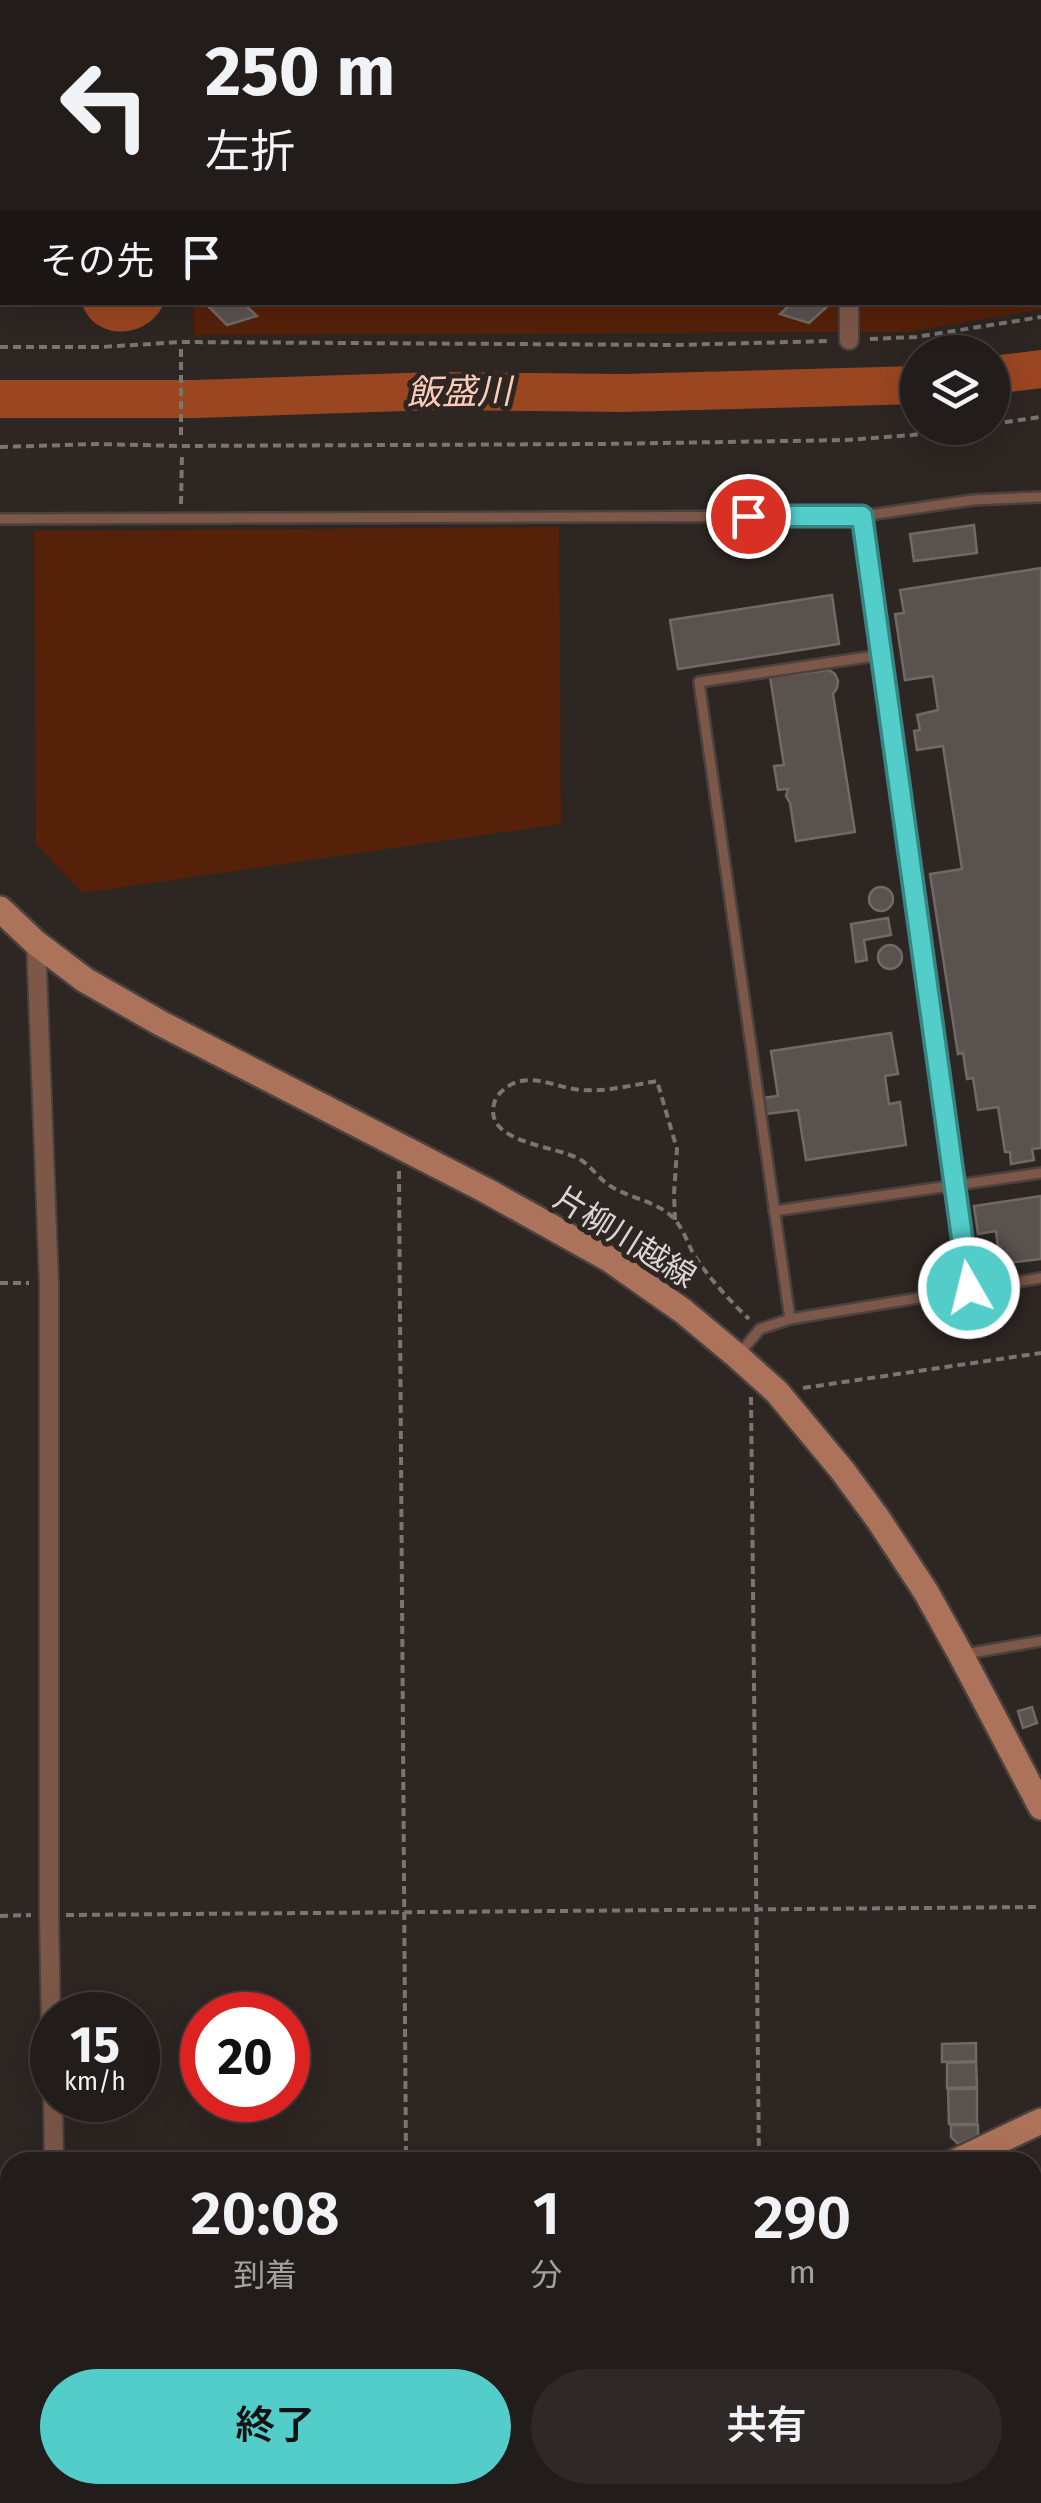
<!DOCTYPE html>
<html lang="ja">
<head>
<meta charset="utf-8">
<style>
  :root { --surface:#221c1a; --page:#2e2927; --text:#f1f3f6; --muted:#a2a1a2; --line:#3f3a39; --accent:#53cdca }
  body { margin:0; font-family:"Fira Sans","Noto Sans JP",sans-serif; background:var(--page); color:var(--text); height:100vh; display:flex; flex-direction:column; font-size:38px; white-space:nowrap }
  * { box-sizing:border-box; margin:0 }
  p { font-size:32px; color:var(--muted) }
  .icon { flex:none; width:55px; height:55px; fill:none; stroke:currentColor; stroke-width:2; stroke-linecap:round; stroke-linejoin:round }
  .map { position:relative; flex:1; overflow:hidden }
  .panel { position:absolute; left:0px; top:2152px; width:1042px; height:352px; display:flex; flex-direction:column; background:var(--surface); border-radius:30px 30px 0 0; box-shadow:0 10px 40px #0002,0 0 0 2px var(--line) }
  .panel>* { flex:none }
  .hud { position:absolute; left:0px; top:0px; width:1042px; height:305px; box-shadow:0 10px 40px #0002,0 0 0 2px var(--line); background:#221c1a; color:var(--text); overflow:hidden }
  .controls { position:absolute; left:900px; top:335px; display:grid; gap:20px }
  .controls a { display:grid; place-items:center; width:110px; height:110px; border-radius:50%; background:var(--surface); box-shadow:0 10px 40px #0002,0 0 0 2px var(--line); font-size:50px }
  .speed { position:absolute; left:30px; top:1992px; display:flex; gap:20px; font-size:50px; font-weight:700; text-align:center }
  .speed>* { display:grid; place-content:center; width:130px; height:130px; border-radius:50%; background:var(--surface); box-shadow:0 10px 40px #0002,0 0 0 2px var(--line); line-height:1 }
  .speed small { font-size:25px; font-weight:400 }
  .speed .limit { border:15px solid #d22; background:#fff; color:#111 }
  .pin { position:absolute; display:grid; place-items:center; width:85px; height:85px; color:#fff; margin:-42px; border:5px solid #fff; border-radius:50%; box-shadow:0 2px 10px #0007 }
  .me { position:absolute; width:110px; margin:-55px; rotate:352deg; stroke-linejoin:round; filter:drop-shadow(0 0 8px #0008) }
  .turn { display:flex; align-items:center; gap:35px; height:210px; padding:0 40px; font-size:45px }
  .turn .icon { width:130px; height:130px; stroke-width:2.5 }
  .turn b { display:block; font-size:70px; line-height:85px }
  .then { display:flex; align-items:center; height:95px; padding:0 40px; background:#0003; gap:20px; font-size:38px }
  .eta { display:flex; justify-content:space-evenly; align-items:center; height:170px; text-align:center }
  .eta b { font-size:60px; font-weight:600; line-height:70px }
  .button { display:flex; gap:20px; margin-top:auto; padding:20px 40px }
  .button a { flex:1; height:115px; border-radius:60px; background:var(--accent); color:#111; font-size:40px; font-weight:600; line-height:115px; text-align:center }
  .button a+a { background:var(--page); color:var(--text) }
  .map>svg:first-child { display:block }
  .green { fill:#562109 }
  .water { fill:#9a4621 }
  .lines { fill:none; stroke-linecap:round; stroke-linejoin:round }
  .stream { stroke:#9a4621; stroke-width:6 }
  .river { stroke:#9a4621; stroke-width:38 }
  .building { fill:#5a524f; stroke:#716966; stroke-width:2.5 }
  .lane-casing { stroke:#49423f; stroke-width:14 }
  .street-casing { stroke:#49423f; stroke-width:22 }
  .secondary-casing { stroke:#49423f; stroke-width:30 }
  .path { stroke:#7a7472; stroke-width:4; stroke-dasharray:8 5; stroke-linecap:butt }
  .lane { stroke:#7d5849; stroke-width:9 }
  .street { stroke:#7d5849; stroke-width:18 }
  .secondary { stroke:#ad725a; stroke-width:25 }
  .route-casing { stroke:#368583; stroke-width:25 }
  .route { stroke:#53cdca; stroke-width:18 }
  .labels { text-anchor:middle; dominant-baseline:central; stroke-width:10; stroke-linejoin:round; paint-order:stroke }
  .street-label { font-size:32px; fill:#dad5d4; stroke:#2d2623 }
  .water-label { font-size:35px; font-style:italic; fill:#fbcbb8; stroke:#2d2623 }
</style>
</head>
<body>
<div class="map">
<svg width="1041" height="2503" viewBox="0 0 1041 2503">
  <rect width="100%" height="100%" fill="#2d2623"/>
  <g class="green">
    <path d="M194 0H1041V309L911 332 194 335V302H1040V2H194Z"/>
    <path d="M559 527 561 824 83 893 36 844 34 531Z"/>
  </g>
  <path class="water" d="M81 303H164C154 329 119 341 95 323 89 319 84 309 81 303Z"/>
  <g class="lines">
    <path class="stream" d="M0 2258H10"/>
    <g class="river">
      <path d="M992 375 1041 369"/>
      <path d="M0 399H196L436 391 622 393 918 385"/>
    </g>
  </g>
  <g class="building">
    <rect x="65" y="0" width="110" height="2"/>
    <path d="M204 302H242L257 316 227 325Z"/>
    <path d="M793 302H832L809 323 780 314Z"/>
    <path d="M974 525 977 553 914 561 910 534Z"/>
    <path d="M1041 568V1148L1032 1149 1034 1160 1011 1164 1010 1152H1005L998 1107 978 1110 973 1078 967 1079 963 1053 958 1054 930 874 962 869 943 746 917 750 914 731 920 730 917 715 938 710 933 676 905 680 895 614 904 613 900 590Z"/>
    <path d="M832 595 839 644 678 669 670 620Z"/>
    <path d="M829 670 835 674 838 681 837 688 833 694 855 832 796 841 790 803 786 796 788 789 778 790 774 766 784 765 770 677Z"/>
    <circle cx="881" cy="899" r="12"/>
    <path d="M888 918 891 935 864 940 867 960 856 962 851 924Z"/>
    <circle cx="890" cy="957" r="12"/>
    <path d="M891 1033 898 1074 885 1076 889 1104 900 1102 906 1145 806 1160 798 1110 765 1114 763 1098 778 1096 771 1051Z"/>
    <path d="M1041 1196V1259L1000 1264 996 1231 978 1234 974 1206Z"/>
    <path d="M1032 1707 1037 1723 1023 1728 1018 1711Z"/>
    <path d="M976 2043V2061L942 2062V2044Z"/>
    <path d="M976 2062 977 2087 947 2088V2063Z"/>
    <path d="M948 2089H977V2124H949Z"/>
    <path d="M951 2125H978V2136L958 2144 951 2137Z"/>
    <path d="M1032 2253 1041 2254V2285L1032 2284Z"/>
    <path d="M1041 2457V2487L1032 2488V2458Z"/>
    <path d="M550 2495H639L640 2500 551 2503Z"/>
  </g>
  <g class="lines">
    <defs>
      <g id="lane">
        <path d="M862 516 973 500 1041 497"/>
        <path d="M0 519 862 516 969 1289"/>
        <path d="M774 1211 1041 1173"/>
        <path d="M790 1319 699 682 881 655"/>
        <path d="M740 1353 760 1329 790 1319 1041 1278"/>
        <path d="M965 1654 1041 1641"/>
      </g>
      <g id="street">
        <path d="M846 0V2"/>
        <path d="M849 302V340"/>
        <path d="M36 943 49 1283V1915L52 2084"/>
        <path d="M53 2100 54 2162"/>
        <path d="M1032 2311 1041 2314"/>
        <path d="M651 2495V2503"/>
      </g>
      <g id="secondary">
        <path d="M0 909 36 943 85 980 162 1024 487 1191 609 1259 683 1311 737 1356 777 1392 842 1470 878 1519 926 1592 961 1655 1041 1807"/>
        <path d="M955 2162 1041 2121"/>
        <path d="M0 2280 10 2279"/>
      </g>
    </defs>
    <use href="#lane" class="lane-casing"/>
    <use href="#street" class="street-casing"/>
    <use href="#secondary" class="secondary-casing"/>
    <g class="path">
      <path d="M870 339 916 337 1041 317"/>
      <path d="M0 347H102L181 342 676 345 830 341"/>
      <path d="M181 349V439"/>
      <path d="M992 424 1041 417"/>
      <path d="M0 447 97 444 181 446 600 444 847 440 912 435 964 428"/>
      <path d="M181 504 182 454"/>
      <path d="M399 1171 406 2162"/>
      <path d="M675 1220 674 1194 677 1149 657 1081C632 1085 607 1092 582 1090 562 1089 541 1077 521 1081 510 1083 496 1093 494 1104 484 1144 557 1145 581 1160 592 1167 598 1178 609 1185 629 1199 660 1201 676 1221 684 1231 688 1244 694 1255 709 1278 729 1300 749 1319"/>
      <path d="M0 1283H29"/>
      <path d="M803 1388 1041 1353"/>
      <path d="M751 1397 759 2162"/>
      <path d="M66 1915 1041 1907"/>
      <path d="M0 1916 31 1915"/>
    </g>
    <use href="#lane" class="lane"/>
    <use href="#street" class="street"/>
    <use href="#secondary" class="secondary"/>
  </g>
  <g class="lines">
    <defs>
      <path id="route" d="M748 516H862L969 1288"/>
    </defs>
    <use href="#route" class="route-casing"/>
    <use href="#route" class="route"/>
  </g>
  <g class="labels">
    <g class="street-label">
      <text transform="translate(625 1237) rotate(32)">片柳川越線</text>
    </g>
    <g class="water-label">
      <text transform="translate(459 392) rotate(-1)">飯盛川</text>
    </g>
  </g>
</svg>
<div class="controls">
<a><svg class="icon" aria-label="layers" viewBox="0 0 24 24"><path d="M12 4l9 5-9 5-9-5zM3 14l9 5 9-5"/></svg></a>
</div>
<div class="speed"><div>15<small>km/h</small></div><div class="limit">20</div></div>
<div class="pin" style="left:748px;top:516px;background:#d93025"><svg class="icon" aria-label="arrive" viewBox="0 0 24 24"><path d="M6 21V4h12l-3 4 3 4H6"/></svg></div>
<svg class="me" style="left:969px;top:1288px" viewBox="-20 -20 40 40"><circle r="17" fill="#53cdca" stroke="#fff" stroke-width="3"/><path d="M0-11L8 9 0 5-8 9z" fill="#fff"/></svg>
<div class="hud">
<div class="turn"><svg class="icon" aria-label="left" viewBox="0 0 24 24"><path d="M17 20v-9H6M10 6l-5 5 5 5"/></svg><div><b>250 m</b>左折</div></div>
<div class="then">その先<svg class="icon" aria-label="arrive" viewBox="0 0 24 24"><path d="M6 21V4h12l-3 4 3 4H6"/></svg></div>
</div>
<section class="panel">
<div class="eta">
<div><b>20:08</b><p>到着</p></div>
<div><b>1</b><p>分</p></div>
<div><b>290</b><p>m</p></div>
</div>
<div class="button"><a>終了</a><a>共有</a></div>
</section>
</div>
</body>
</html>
